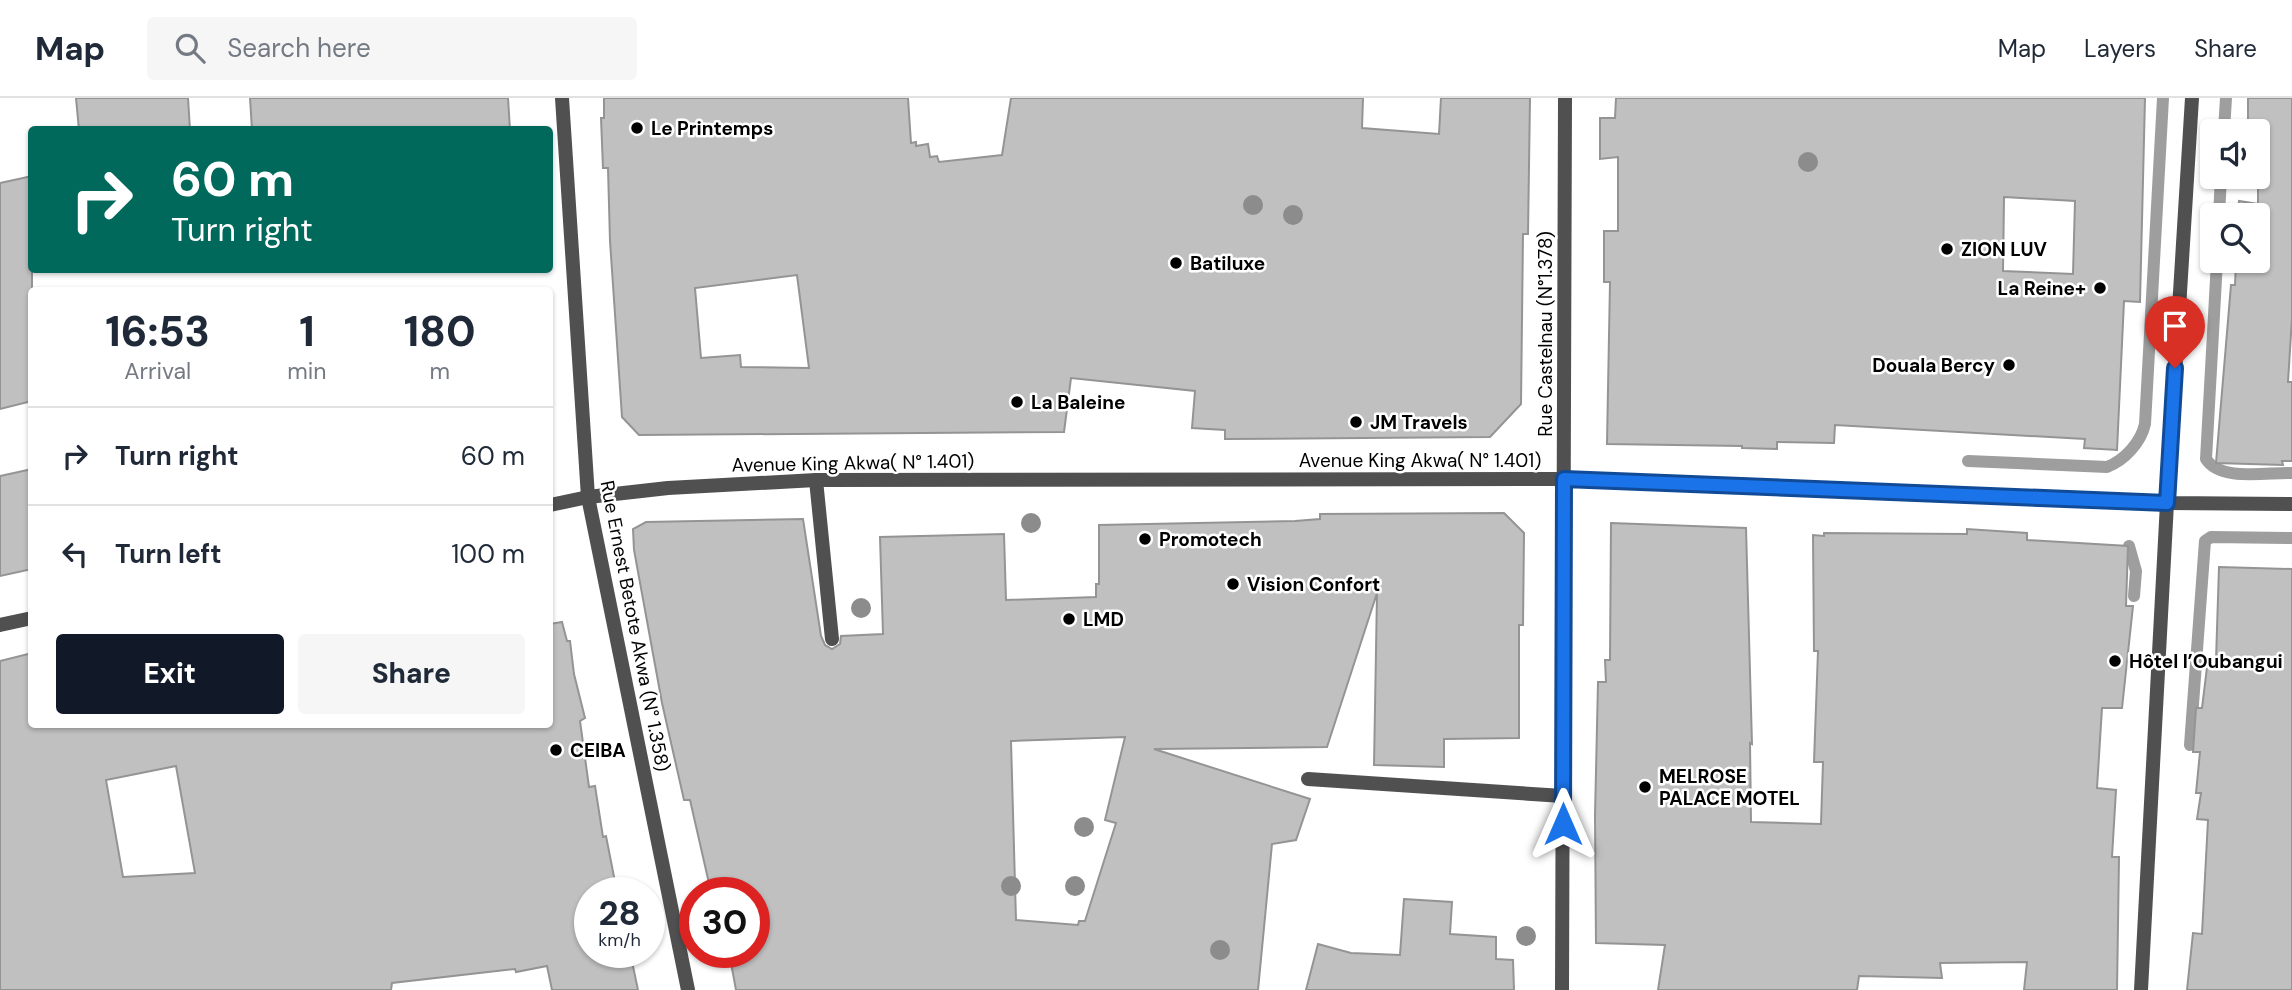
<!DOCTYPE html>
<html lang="en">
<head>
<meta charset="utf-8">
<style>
  :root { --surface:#fff; --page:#f6f6f7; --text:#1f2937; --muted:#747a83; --line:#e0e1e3; --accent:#111827 }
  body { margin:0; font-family:"DM Sans",sans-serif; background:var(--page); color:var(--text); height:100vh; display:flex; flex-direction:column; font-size:26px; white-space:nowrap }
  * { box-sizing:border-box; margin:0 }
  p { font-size:23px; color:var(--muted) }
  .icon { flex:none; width:38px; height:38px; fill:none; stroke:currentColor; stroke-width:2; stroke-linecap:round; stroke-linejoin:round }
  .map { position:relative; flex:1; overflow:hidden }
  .details { position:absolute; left:28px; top:189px; width:525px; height:441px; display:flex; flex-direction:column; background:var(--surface); border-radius:7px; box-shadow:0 2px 5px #0004 }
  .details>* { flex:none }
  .banner { position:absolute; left:28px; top:28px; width:525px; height:147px; border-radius:7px; box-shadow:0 2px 5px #0004; background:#00695c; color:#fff; overflow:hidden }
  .buttons { position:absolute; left:2200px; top:21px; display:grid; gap:14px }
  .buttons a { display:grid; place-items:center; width:70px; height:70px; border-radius:7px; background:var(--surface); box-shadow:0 2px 5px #0004; font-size:35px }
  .speed { position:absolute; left:574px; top:779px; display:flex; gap:14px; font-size:35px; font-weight:700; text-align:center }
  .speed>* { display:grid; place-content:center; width:91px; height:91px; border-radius:50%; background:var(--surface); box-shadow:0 2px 5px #0004; line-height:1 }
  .speed small { font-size:18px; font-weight:400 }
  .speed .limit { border:10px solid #d22; background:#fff; color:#111 }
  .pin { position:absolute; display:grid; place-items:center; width:60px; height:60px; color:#fff; margin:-72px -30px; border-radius:50% 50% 50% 0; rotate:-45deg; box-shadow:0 0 7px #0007 }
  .pin .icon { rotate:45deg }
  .me { position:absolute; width:77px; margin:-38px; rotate:0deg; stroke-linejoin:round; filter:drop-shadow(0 0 5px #0008) }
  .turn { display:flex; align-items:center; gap:24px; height:147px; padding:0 28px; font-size:32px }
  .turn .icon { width:91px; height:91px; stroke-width:2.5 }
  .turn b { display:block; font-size:49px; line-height:60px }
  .eta { display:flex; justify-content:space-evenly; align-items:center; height:119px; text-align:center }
  .eta b { font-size:42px; font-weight:800; line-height:49px }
  .button { display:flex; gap:14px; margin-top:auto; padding:14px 28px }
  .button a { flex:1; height:80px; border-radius:7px; background:var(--accent); color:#fff; font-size:28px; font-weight:800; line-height:80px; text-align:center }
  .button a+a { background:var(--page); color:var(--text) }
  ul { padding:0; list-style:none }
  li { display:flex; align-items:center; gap:21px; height:98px; padding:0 28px; border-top:2px solid var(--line) }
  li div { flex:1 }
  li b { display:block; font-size:26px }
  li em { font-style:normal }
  header { display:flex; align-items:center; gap:42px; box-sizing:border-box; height:98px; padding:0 35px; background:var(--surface); border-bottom:2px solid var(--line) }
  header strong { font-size:33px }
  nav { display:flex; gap:38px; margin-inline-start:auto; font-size:24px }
  .search { width:490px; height:63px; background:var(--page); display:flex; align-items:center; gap:18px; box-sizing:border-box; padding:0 24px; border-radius:7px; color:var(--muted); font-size:26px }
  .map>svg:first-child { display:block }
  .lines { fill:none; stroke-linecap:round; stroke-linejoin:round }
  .stream { stroke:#9e9e9e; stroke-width:12 }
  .building { fill:#c0c0c0; stroke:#949494; stroke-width:2; fill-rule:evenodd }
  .service { stroke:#505050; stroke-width:14 }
  .minor { stroke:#505050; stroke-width:14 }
  .tertiary { stroke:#505050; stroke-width:14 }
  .tree { fill:#8c8c8c }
  .route-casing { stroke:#114b97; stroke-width:18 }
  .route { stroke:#1a73e8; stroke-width:12 }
  .poi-dot { fill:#000; stroke:#fff; stroke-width:2.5 }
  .labels { text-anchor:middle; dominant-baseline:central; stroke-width:5; stroke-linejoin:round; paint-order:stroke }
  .poi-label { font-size:19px; font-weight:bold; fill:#000; stroke:#fff; text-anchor:start }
  .street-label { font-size:19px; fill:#000; stroke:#fff }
</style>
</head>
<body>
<header>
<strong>Map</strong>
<div class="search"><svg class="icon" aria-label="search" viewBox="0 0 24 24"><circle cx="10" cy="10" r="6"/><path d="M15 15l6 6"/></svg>Search here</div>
<nav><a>Map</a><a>Layers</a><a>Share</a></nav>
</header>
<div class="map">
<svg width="2292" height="892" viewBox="0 0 2292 892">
  <rect width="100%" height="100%" fill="#fff"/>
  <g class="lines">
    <g class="stream">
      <path d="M2224 33 2226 0"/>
      <path d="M2219 117 2221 79"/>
      <path d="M2217 163 2206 361C2220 384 2268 374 2292 375"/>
      <path d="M1968 363 2107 369C2125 362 2141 344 2145 326L2163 0"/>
      <path d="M2129 448 2136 473 2134 498"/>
      <path d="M2190 647 2205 443 2211 439 2292 440"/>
    </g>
  </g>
  <g class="building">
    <path d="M76 0H188L190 32H79Z"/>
    <path d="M250 0H508L510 32H252Z"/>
    <path d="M604 0H908L911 45 916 44V48L928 46 930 59 937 58 939 64 1002 57 1011 0H1363L1362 30 1439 36 1441 0H1530L1528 136H1523L1521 306 1490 339 1225 341V332L1192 330 1195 293 1071 280 1064 334 639 337 622 319 610 143 608 70H603L601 20H604ZM797 177 809 270 741 269 740 257 701 260 695 190Z"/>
    <path d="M1616 0H2145L2140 204 2124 203 2117 352 2084 350 2085 341 1835 327 1834 345 1777 344V351L1742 350V348L1607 346 1610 184H1604V133H1618V59L1600 61V20H1615ZM2004 99 2075 103 2073 176 2003 173Z"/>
    <path d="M2248 0H2292V220L2288 284H2292V363H2282L2283 367 2216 365 2231 187H2235L2236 163H2258V117H2238L2239 103 2258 106V33H2248Z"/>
    <path d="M32 78V303L0 311V85Z"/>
    <path d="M32 371V471L0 478V378Z"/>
    <path d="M1504 415 1524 435 1523 527H1519V640L1444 641V669L1374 667 1377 495 1327 649 1154 651 1310 701 1296 742 1272 746 1258 892H736L729 854H754V794H711L690 702H684L662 605 634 452 633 431 646 424 803 421 821 538 825 547 832 551 840 546 841 538 883 536 880 439 1004 436 1006 502 1096 499V486H1099V427L1295 423 1320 421V416ZM1125 639 1105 722 1116 725 1085 823H1079L1078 827 1016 822 1011 643Z"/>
    <path d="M1611 425 1746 430 1752 646 1750 645 1751 724 1821 726 1823 664H1814L1818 553H1814L1813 437 1824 438V435L1967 436V431L2027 435V442L2128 448 2126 508H2133L2122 610H2102L2097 690 2116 692 2112 759H2119L2117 892H2024L2027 864 1940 865 1942 880 1859 878 1857 892H1658L1665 847 1596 845 1595 718 1598 584H1606L1605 562H1610Z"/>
    <path d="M2219 469 2292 471V892H2187L2193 835 2202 836 2208 722 2197 721 2201 695H2196L2200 654H2193L2196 610H2202L2208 561 2216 562Z"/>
    <path d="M562 524 567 543H570L574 576 585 620 580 623 589 689 595 688 603 739 606 738 617 794H590V854H630L638 892H552L547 868 516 874 515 871 392 885 391 892H0V563L32 555V626H550V526ZM176 668 195 775 123 779 106 682Z"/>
    <path d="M1404 801 1452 804 1450 836 1496 839V861L1513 862 1514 892H1306L1318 846 1351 855 1400 857Z"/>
  </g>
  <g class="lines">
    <g class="service">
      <path d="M816 382 832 541"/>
      <path d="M1308 681 1563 698"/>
    </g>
    <g class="minor">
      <path d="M562 0 588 399 688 892"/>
      <path d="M1562 892 1565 0"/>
      <path d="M2141 892 2167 405 2192 0"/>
    </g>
    <g class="tertiary">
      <path d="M550 407 588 399 668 390 816 382 1564 381 2167 405 2292 406"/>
      <path d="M0 527 32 520"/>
    </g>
  </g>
  <g class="tree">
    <circle cx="1808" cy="64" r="10"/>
    <circle cx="1253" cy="107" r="10"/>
    <circle cx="1293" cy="117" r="10"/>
    <circle cx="1031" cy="425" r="10"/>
    <circle cx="861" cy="510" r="10"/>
    <circle cx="1084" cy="729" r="10"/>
    <circle cx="1011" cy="788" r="10"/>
    <circle cx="1075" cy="788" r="10"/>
    <circle cx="1526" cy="838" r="10"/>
    <circle cx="1220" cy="852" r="10"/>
  </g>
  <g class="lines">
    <defs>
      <path id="route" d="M1563 726 1564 381 2167 405 2175 270"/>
    </defs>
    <use href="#route" class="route-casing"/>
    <use href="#route" class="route"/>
  </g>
  <g class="poi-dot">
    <circle cx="637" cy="30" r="7"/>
    <circle cx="1947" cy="151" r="7"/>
    <circle cx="1176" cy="165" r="7"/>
    <circle cx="2100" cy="190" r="7"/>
    <circle cx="2009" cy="267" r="7"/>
    <circle cx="1017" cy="304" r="7"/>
    <circle cx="1356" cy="324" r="7"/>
    <circle cx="1145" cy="441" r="7"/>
    <circle cx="1233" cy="486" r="7"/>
    <circle cx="1069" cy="521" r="7"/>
    <circle cx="2115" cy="563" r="7"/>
    <circle cx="556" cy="652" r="7"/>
    <circle cx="1645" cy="689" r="7"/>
  </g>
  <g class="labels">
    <g class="poi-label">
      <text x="651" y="30">Le Printemps</text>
      <text x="1961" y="151">ZION LUV</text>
      <text x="1190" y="165">Batiluxe</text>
      <text x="2086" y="190" text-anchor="end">La Reine+</text>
      <text x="1995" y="267" text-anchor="end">Douala Bercy</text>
      <text x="1031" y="304">La Baleine</text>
      <text x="1370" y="324">JM Travels</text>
      <text x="1159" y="441">Promotech</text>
      <text x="1247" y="486">Vision Confort</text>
      <text x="1083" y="521">LMD</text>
      <text x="2129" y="563">Hôtel l’Oubangui</text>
      <text x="570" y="652">CEIBA</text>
      <text x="1659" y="678">MELROSE<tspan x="1659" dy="22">PALACE MOTEL</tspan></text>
    </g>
    <g class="street-label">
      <text transform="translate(1545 236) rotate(-90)">Rue Castelnau (N°1.378)</text>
      <text x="1420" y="362">Avenue King Akwa( N° 1.401)</text>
      <text transform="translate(853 365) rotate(-1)">Avenue King Akwa( N° 1.401)</text>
      <text transform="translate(635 528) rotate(79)">Rue Ernest Betote Akwa (N° 1.358)</text>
    </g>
  </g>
</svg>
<div class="buttons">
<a><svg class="icon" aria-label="sound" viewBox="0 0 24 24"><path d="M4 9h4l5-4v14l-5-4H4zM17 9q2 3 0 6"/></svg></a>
<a><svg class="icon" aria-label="search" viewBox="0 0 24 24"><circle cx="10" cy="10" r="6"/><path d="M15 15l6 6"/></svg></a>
</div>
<div class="speed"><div>28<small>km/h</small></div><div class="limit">30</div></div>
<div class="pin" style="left:2175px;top:270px;background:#d93025"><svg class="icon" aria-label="arrive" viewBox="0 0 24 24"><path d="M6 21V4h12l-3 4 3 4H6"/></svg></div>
<svg class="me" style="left:1563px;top:726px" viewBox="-20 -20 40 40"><path d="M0-17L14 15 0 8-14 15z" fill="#1a73e8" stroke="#fff" stroke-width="4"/></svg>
<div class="banner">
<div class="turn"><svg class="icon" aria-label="right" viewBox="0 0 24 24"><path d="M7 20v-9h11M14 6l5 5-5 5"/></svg><div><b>60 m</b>Turn right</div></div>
</div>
<section class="details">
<div class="eta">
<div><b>16:53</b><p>Arrival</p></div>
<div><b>1</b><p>min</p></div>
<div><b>180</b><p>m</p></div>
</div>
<ul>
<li><svg class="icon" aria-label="right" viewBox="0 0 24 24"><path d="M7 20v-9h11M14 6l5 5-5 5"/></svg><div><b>Turn right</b></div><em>60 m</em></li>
<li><svg class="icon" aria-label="left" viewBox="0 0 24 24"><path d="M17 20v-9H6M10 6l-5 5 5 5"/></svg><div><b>Turn left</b></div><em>100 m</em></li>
</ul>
<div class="button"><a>Exit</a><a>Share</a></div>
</section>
</div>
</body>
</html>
